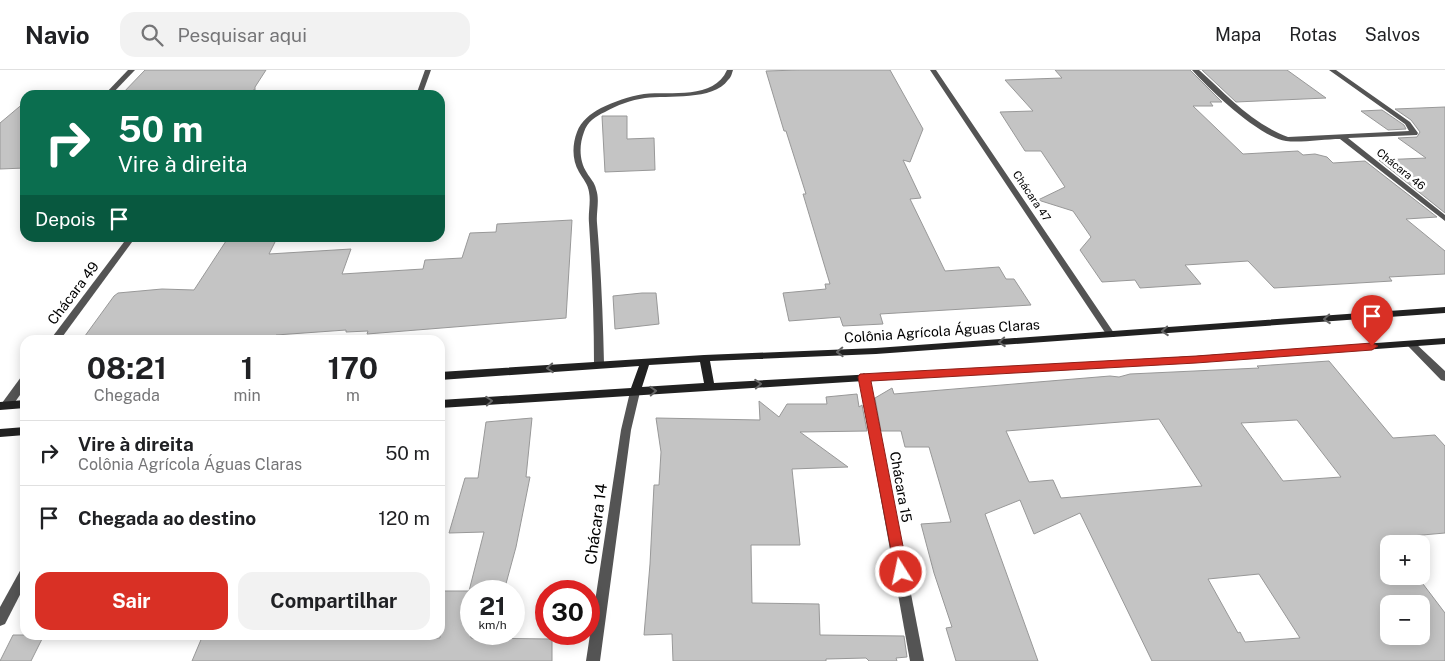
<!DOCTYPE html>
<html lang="pt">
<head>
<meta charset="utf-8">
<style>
  :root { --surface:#fff; --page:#f2f2f2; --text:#202124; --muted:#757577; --line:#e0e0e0; --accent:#d93025 }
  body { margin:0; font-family:"Public Sans",sans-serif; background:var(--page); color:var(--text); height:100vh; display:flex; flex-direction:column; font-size:19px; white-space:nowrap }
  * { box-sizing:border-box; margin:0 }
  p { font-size:16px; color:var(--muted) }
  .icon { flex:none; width:28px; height:28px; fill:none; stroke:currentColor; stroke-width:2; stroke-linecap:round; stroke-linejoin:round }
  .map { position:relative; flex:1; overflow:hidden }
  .panel { position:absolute; left:20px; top:265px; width:425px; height:305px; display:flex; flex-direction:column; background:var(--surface); border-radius:15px; box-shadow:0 2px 12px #0003 }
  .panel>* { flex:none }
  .hud { position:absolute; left:20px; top:20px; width:425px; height:152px; border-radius:15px; box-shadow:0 2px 12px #0003; background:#0b6e4f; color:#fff; overflow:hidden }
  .controls { position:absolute; left:1380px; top:465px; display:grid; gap:10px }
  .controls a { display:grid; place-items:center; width:50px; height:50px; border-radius:10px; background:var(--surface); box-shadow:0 2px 12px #0003; font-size:25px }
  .speed { position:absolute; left:460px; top:510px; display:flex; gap:10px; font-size:25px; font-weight:700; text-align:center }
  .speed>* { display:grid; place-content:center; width:65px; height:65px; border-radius:50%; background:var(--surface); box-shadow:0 2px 12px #0003; line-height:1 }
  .speed small { font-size:12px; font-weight:400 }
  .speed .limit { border:8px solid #d22; background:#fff; color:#111 }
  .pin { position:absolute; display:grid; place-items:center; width:42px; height:42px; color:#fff; margin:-51px -21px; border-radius:50% 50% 50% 0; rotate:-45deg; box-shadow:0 0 5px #0007 }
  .pin .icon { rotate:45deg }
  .me { position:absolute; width:55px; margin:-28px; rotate:350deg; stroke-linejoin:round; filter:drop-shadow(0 0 4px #0008) }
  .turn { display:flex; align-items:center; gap:18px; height:105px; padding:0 15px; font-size:22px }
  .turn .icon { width:65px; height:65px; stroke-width:2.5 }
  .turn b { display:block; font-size:35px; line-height:42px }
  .then { display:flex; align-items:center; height:48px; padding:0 15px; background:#0003; gap:10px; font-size:19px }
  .eta { display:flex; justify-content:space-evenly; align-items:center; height:85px; text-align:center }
  .eta b { font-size:30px; font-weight:700; line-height:35px }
  .button { display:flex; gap:10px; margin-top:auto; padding:10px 15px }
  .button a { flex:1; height:58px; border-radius:15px; background:var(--accent); color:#fff; font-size:20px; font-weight:700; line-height:58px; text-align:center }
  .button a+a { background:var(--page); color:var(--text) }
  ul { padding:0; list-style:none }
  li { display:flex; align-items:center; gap:15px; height:65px; padding:0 15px; border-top:1px solid var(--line) }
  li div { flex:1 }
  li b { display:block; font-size:19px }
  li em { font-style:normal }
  header { display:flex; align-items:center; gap:30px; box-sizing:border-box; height:70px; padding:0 25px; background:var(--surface); border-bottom:1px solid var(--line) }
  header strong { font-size:24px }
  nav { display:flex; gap:28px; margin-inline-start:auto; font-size:18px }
  .search { width:350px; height:45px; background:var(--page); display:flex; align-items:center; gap:12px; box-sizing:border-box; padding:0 18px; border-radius:15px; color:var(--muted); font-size:19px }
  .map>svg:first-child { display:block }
  .building { fill:#c4c4c4; stroke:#989898; fill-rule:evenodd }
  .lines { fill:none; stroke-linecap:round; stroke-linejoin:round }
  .street { fill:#545454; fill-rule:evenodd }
  .secondary { fill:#212121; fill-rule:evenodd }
  .oneway { stroke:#646464 }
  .route { fill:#d93025; stroke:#8d1f18 }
  .labels { text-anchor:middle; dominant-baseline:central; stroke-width:5; stroke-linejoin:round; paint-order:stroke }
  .far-street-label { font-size:11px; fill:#000; stroke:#fff }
  .street-label { font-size:14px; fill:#000; stroke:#fff }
  .near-street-label { font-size:16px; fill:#000; stroke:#fff }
</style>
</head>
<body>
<header>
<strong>Navio</strong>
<div class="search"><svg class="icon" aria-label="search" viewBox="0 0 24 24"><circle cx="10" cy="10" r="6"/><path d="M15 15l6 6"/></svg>Pesquisar aqui</div>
<nav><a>Mapa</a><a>Rotas</a><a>Salvos</a></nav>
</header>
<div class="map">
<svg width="1445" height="591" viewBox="0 0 1445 591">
  <rect width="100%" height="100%" fill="#fff"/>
  <g class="building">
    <path d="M145 0H266L255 17V20H253L250 25H213L215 22 121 25Z"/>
    <path d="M799 0H890L923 59 910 92 903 90 921 128 910 129 945 201 999 197 1006 209H1014L1031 235 880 244 883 254 843 256 840 247 789 251 783 223 826 219 825 214H830L803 124H806L786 61H784L766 1Z"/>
    <path d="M1055 0H1190L1222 32H1210L1213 36H1193L1243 84 1298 81 1303 85 1315 84 1327 87 1333 93 1365 91 1437 147 1406 149 1445 181V204L1389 207 1392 211 1274 218 1248 191 1185 195 1201 214 1140 218 1135 210 1102 212 1080 180 1091 167 1073 141 1038 130 1065 117 1041 81H1025L1000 42 1033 41 1005 10 1062 8Z"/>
    <path d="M1202 0H1287L1326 28 1236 32Z"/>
    <path d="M25 32V98L0 99V53Z"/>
    <path d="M1445 37V143L1379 90 1426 88 1398 68 1417 67 1420 62 1411 50 1395 39Z"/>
    <path d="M1382 40 1404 55 1406 59 1388 60 1361 41Z"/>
    <path d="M602 46H627V69L654 68 655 100 605 102Z"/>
    <path d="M572 150 566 248 367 264 368 261 346 262V260L276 265 274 270H82L114 226 118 223 162 219 194 220 228 168H277L269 184 351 179 342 204 423 199 425 190 462 188 470 163 496 162 497 154Z"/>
    <path d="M642 223H656L659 254 615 259 613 226Z"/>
    <path d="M1329 291 1393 368 1435 365 1445 376V463L1388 468 1392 474H1389V506H1417L1445 543V591H1152L1080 443 1034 464 1020 430 985 444 1038 591H956L946 558 952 557 934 503 921 454 951 452 929 377H905L901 361H881L875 328 892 318 894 324 1110 306 1119 307 1130 304 1259 298 1257 296ZM1159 349 1202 416 1061 428 1053 410 1029 412 1006 361ZM1297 350 1341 407 1283 411 1241 353ZM1259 504 1300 568 1245 572 1240 562 1238 563 1208 509ZM1389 534H1421V566H1389Z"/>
    <path d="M857 324 859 337 862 335 867 361 800 362 848 397 792 399 800 475H751L752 533 819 534 820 565 904 566 907 587 896 588 897 591H869L866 588 826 589V591H673L672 564 644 565 650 494 654 415H659L661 382 656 348 760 350 759 331 779 347 787 334H827L826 327Z"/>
    <path d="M532 348 526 407H530L516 477 504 521H469L484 462 449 463 465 408H478L486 352Z"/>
    <path d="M440 521H471V568L552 569V591H192L203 565 440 568Z"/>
    <path d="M13 565H44L31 591H0Z"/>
  </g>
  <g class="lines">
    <g class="street">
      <path d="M128 0H135L111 25H104Z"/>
      <path d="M425 0H431L422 25H416Z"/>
      <path d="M727 0H733C732 3 731 8 728 10 713 31 668 25 645 28 631 30 617 35 605 42 596 46 587 52 584 62 579 75 579 91 587 103 590 108 595 113 596 119 600 130 596 142 597 153 601 200 603 247 604 294L603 296H595L594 294C594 247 592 200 589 153 588 143 591 132 589 122 588 114 583 109 579 102 572 90 572 75 577 62 581 51 590 44 601 38 614 32 629 26 644 24 671 21 714 30 727 0Z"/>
      <path d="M930 0H936L1114 263 1116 265 1114 267H1108Z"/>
      <path d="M1192 0H1199C1226 24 1252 54 1288 67L1409 61 1405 54 1329 0H1336L1410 52 1418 63 1417 65 1348 68 1445 145V151L1340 69C1325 69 1300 73 1286 71 1258 66 1211 21 1192 0Z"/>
      <path d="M127 168H135L60 270H50Z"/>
      <path d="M1411 271 1414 272 1445 301V311L1441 310 1408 276 1406 274 1408 272Z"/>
      <path d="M864 303 869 307 924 591H910L859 307Z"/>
      <path d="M25 306V318L10 339H2L1 336 2 333 21 307Z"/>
      <path d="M635 318 639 319 640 322 631 360 600 591H586L621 360 630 322 631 319Z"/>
      <path d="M25 497V515L5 554 0 556V537L21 499Z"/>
    </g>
    <g class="secondary">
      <path d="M1445 237V243L876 284 710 291 714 313 1196 286 1445 268V274L1196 292 864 311 440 338V330L631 318 639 296 440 310V302L704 285 876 278ZM700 292 704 313 642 317 649 295Z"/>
      <path d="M25 330V338L0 340V332Z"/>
      <path d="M25 357V365L0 367V359Z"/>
    </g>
  </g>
  <defs><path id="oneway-chevron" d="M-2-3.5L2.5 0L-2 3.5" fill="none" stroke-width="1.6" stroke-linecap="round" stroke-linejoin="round" transform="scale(1.25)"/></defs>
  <g class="oneway">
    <use href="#oneway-chevron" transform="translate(1327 249) rotate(176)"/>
    <use href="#oneway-chevron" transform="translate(1165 261) rotate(176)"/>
    <use href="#oneway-chevron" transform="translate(1002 272) rotate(176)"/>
    <use href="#oneway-chevron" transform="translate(840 282) rotate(178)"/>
    <use href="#oneway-chevron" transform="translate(550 298) rotate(176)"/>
    <use href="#oneway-chevron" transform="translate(758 314) rotate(-4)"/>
    <use href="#oneway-chevron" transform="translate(653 321) rotate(-3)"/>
    <use href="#oneway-chevron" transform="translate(489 331) rotate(-4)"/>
  </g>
  <path class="route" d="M1372 273 1378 276 1372 280 1196 293 871 311 908 502 906 506 901 508 896 506 858 307 860 304 1196 286Z"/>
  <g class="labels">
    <g class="far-street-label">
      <text transform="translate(1401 99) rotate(39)">Chácara 46</text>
      <text transform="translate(1032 126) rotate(56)">Chácara 47</text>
    </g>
    <g class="street-label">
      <text transform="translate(73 223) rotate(-53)">Chácara 49</text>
      <text transform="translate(942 261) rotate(-4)">Colônia Agrícola Águas Claras</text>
      <text transform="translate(901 417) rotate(80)">Chácara 15</text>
    </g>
    <g class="near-street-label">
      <text transform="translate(596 454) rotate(-82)">Chácara 14</text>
    </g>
  </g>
</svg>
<div class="controls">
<a>+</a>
<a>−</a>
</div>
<div class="speed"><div>21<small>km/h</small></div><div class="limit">30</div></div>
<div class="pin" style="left:1372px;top:276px;background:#d93025"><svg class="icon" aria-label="arrive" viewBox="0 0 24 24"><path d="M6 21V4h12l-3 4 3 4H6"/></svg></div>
<svg class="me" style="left:901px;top:502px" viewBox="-20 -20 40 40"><circle r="17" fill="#d93025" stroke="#fff" stroke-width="3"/><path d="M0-11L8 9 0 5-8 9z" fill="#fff"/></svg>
<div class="hud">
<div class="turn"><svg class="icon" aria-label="right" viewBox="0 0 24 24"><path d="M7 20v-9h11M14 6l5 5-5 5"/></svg><div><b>50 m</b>Vire à direita</div></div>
<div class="then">Depois<svg class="icon" aria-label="arrive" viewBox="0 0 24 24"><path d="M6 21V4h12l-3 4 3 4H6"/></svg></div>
</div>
<section class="panel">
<div class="eta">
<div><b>08:21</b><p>Chegada</p></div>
<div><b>1</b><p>min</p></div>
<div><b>170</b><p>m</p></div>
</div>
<ul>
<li><svg class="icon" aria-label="right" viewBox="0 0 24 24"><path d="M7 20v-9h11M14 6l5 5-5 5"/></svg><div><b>Vire à direita</b><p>Colônia Agrícola Águas Claras</p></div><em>50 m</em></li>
<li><svg class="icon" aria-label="arrive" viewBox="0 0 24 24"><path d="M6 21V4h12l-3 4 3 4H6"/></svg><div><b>Chegada ao destino</b></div><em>120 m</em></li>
</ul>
<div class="button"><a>Sair</a><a>Compartilhar</a></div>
</section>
</div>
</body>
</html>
